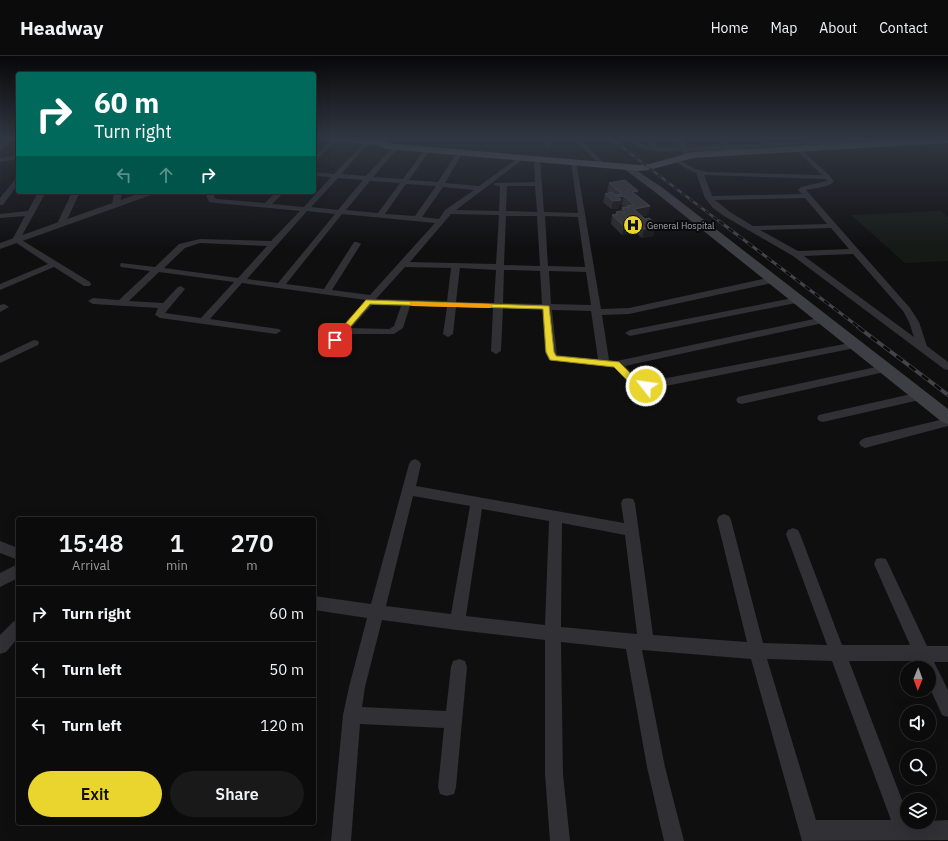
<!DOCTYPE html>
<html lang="en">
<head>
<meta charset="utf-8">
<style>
  :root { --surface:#0b0b0c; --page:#19191a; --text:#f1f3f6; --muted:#9a9b9d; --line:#2b2b2d; --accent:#e9d52e }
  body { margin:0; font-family:"IBM Plex Sans",sans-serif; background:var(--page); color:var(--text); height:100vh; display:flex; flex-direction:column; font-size:15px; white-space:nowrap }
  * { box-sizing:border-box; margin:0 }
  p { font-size:13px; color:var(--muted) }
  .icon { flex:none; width:22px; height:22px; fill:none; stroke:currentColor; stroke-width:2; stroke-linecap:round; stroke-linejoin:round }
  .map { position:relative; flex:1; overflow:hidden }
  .details { position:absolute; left:16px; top:461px; width:300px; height:308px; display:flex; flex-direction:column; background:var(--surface); border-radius:4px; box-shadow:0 4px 16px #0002,0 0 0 1px var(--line) }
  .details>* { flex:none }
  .banner { position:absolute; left:16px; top:16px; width:300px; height:122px; border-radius:4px; box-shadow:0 4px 16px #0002,0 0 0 1px var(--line); background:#00695c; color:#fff; overflow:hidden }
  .needle { width:26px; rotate:181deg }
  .fabs { position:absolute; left:900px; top:605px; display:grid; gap:8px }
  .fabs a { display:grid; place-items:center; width:36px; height:36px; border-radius:50%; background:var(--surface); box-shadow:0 4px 16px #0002,0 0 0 1px var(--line); font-size:20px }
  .pin { position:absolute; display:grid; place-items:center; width:34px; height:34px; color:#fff; margin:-17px; border-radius:8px; box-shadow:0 2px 6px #0006 }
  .me { position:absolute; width:44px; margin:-22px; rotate:300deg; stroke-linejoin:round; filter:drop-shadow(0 0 3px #0008) }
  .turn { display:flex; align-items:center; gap:14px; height:84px; padding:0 12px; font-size:18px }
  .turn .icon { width:52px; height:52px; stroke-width:2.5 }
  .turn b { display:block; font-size:28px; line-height:34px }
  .lanes { display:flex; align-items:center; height:38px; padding:0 12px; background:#0003; justify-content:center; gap:20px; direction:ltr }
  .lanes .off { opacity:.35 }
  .eta { display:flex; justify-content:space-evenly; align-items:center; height:68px; text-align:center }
  .eta b { font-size:24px; font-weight:600; line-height:28px }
  .cta { display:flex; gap:8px; margin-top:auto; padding:8px 12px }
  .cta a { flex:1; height:46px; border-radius:24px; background:var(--accent); color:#111; font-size:16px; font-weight:600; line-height:46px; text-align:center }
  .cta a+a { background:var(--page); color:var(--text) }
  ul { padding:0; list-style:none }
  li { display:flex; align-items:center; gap:12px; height:56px; padding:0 12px; border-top:1px solid var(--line) }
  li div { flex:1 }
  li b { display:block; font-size:15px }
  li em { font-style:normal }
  header { display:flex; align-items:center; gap:24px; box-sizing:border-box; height:56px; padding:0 20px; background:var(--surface); border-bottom:1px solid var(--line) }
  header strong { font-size:19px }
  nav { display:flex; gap:22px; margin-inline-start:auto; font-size:14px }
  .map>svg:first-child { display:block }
  .green { fill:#151a17 }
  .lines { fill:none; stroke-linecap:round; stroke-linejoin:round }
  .minor { fill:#303035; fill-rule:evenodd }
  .tertiary { fill:#303035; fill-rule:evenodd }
  .secondary { fill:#3e3e45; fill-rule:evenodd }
  .trunk { fill:#54545d; fill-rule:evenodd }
  .rail-far2-casing { stroke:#43434a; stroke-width:2.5 }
  .rail-far1-casing { stroke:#43434a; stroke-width:3 }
  .rail-casing { stroke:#43434a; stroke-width:4 }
  .rail-far2 { stroke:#0a0a0b; stroke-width:1.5; stroke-dasharray:5; stroke-linecap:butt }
  .rail-far1 { stroke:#0a0a0b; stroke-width:2; stroke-dasharray:6; stroke-linecap:butt }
  .rail { stroke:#0a0a0b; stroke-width:2.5; stroke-dasharray:8; stroke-linecap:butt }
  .wall { fill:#2b2b2e }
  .shaded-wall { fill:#1a1a1c }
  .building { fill:#37383c; stroke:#48484e }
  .route { fill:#e9d52e; stroke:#978a1e }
  .slow { fill:#f59e0b }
  .labels { text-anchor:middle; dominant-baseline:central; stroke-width:4; stroke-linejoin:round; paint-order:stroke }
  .far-poi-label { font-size:9px; fill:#a0a2b0; stroke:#0a0a0b; text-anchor:start }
</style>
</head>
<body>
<header>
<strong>Headway</strong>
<nav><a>Home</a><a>Map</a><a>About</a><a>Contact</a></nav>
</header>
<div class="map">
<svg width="948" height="785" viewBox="0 0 948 785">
  <rect width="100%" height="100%" fill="#0f0f10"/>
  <path class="green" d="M941 155 948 161V205L905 207 851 159Z"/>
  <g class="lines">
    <g class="minor">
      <path d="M6 82H12L2 94 0 95V89Z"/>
      <path d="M340 82H354C351 85 343 85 340 82Z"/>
      <path d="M540 82H546L552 90 551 91H547Z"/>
      <path d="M573 82H579L604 107V109H600Z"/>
      <path d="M627 82C637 81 641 89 650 91L646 82H652L657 91H680L675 82H681L686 91 724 89 719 82H725L730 89 877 82 916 83 919 85 916 87 887 85 732 93 729 94 688 95 690 99 687 101 685 100 682 95C661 96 643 97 627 82Z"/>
      <path d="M331 85 336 86 314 106V100Z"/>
      <path d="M365 86 367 87V89L341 118 366 120 394 90 396 89 399 91 398 92 373 121 403 123 425 93 427 92 430 94 409 124 438 126 457 96 460 94 463 96 445 127 479 130 521 100H525V102L456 154 499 155 500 130 494 129V127L535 126 534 103 537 101 540 103 544 156 578 157 571 106 576 105 601 253 629 252 772 221 776 224 772 227 629 258 602 259 609 304 617 305 823 261 828 264 823 267 625 310 639 325 646 326 855 286 860 289 855 292 646 334 632 331 614 311 549 304 545 296 542 253 503 252 501 295 496 298 491 295 493 252 456 251 453 278 448 281 443 278 447 251 410 250 403 272 394 278H346L332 294 328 295 323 292 324 290 366 244 242 227 210 263 279 273 281 275 276 278 160 262 155 259 158 252 93 248 88 245 93 242 119 244 150 215 121 211 120 209 121 207 155 211 179 188 200 183 271 185 300 155 217 147 209 146 205 136H213L215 142 217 143 265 147 276 136H284L272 148 304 151 331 121 314 120V116L334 118ZM338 122 363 124 338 154 311 151ZM370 125 400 127 378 157 346 154ZM406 128 436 130 415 160 385 158ZM507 130H535L537 156 506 155ZM443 131 474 134 445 154 439 163 422 161ZM307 155 335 158 278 227 247 223ZM342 158 435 167 370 239 332 234 361 188 357 186H354L324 233 286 228ZM451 158 499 159 496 208 410 206ZM506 160H537L540 210 504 209ZM545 160 578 161 585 211 548 210ZM200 187 267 190 238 222 164 212 185 192ZM405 211 451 212 447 245 376 243ZM460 212 496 214 494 247 456 246ZM504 214 540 215 542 248 503 247ZM549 215 586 216 591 249 551 248ZM159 216 234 226 201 262 165 257 185 233 181 230 178 231 163 247 129 245ZM372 249 401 250 394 270 389 273 351 272ZM552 254 591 255 598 303 557 299Z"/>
      <path d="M800 93 830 120 834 126 827 130 806 134 910 252 919 266 927 290 948 306V314L944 313 793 200 724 160 713 152 705 142 696 117 691 115 674 105 679 104 695 113 708 116 822 119 798 96V94ZM704 119 826 123 827 125 801 131 798 134 802 138 712 140ZM805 142 827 168 753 170 730 156 715 144ZM831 172 849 193 798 195 760 174ZM853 198 903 255 909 266 914 281 804 200Z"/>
      <path d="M18 99V103L0 106V102Z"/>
      <path d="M18 121V128L3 149H0V142L16 122Z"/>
      <path d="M38 136H46L20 183 90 226 91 228 90 230H84L54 211 0 234V228L48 208 12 184 25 160 0 162V158L28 155Z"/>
      <path d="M72 136H80L65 168 64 170H58L57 168Z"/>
      <path d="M114 136H122L120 149 116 151 112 149Z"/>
      <path d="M236 136H245L241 138Z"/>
      <path d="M798 241 803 244 801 246 630 280 625 277 630 274Z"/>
      <path d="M4 248 9 251 0 256V249Z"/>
      <path d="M34 284 38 285 39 287 38 289 0 307V300Z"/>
      <path d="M885 309 889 311 890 313 889 315 742 348 738 347 736 344 738 341 742 340Z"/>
      <path d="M920 336 924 337 926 340 924 343 823 366 819 365 817 362 819 359 823 358Z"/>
      <path d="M948 362V370L865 392 861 390 859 387 861 384 865 382Z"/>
      <path d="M415 403 419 405 421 408 416 430 624 467 621 447 623 443 628 442 633 443 635 447 653 579 747 586 717 464 719 460 724 458 729 460 731 464 763 587 827 589 786 478 788 474 793 472 798 474 800 478 842 589H910L874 508 876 503 881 502 886 503 927 590H948V606H934L948 634V661L942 659 929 630V612H921L918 605H849L907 757V766L948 764V784L802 785 751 603 642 594 665 711 684 785H664L647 711 626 593 561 586 563 718 570 785H550L545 718V584L457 574 382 564 365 631 362 651 446 655 451 611 453 605 459 603 465 605 467 611 456 731 454 738 447 740 440 738 438 731 444 672 360 668 351 785H331L343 659 349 631 367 562 314 554V540L371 548 409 408 411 405ZM413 440 470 450 451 558 386 550ZM482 453 549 465 545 569 466 560ZM562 467 625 479 637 578 561 571ZM767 603 832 605 891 764H816Z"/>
      <path d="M0 485 18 492V504L0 497Z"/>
      <path d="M18 508V522L0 531V517Z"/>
      <path d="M18 563V582L6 596 0 598V579L13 566Z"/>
    </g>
    <path class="tertiary" d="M143 136H155L154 138 0 193V187Z"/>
    <path class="secondary" d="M627 108 663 132 948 353V368L942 366 655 136 624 113 622 111 624 109Z"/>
    <path class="trunk" d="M324 82 379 83 389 87 396 88 639 109 649 108 693 96 936 82H948V87L693 102 649 114 639 115 386 93 377 89 329 85Z"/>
    <defs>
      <path id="rail-far2" d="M610 82 720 166"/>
      <path id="rail-far1" d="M719 165 860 272"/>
      <path id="rail" d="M858 271 948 339"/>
    </defs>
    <use href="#rail-far2" class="rail-far2-casing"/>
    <use href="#rail-far1" class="rail-far1-casing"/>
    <use href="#rail" class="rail-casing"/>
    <use href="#rail-far2" class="rail-far2"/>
    <use href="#rail-far1" class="rail-far1"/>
    <use href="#rail" class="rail"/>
  </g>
  <path class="wall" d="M609 127 637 139 650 150 648 159 642 160 655 171 653 180 642 182 633 174 632 177 622 179 611 168 612 159H615L616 156H621L622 151 626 152 622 149H619V152L611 153 603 146 605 138 609 137 607 135Z"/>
  <g class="shaded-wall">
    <path d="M638 135 636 143 632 136Z"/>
    <path d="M624 140 622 149H619V152L611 153 613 145 618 141Z"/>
    <path d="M650 150 648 159 632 162 634 153Z"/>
    <path d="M631 161 629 169 634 168 632 177 622 179 624 170 628 162Z"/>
    <path d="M655 167 654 171H655L653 180 642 182 644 173 652 168Z"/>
  </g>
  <path class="building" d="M625 124 638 135 632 136 650 150 634 153 645 163 649 162 655 167 652 168 655 171 644 173 631 161 628 162 634 168 624 170 612 159 618 158 616 156 621 155 623 157H625L622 151 630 152 627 150 634 149 624 140 618 141 621 144 613 145 605 138 612 136 615 139 622 138 609 127Z"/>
  <linearGradient id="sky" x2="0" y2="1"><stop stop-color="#080809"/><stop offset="0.43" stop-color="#313742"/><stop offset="1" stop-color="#313742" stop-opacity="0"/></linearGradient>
  <rect width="948" height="192" fill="url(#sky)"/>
  <path class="route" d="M366 244 549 250 554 296 556 300 619 306 639 326 649 328 650 330 646 333 633 330 614 311 550 304 546 296 543 253 370 248 338 285H333V282Z"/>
  <path class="slow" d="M410 246 490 248 493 250 490 252 413 250 410 249Z"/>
  <defs>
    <symbol id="hospital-disc" viewBox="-11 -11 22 22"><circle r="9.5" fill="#e9d52e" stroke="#0a0a0b"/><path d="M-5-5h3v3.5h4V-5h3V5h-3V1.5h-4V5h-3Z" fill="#111"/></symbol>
  </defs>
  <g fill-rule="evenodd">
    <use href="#hospital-disc" x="622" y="158" width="22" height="22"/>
  </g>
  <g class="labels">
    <g class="far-poi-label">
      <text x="647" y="169">General Hospital</text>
    </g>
  </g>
</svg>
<div class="fabs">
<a><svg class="needle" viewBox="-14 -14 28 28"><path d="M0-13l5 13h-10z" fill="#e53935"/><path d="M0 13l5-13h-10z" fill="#9a9b9d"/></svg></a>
<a><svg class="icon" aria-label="sound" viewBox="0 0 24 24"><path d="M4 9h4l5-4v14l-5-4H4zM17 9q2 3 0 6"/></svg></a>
<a><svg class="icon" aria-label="search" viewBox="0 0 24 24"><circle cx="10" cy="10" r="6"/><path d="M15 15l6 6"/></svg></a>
<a><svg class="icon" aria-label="layers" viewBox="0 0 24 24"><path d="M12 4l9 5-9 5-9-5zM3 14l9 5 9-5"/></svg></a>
</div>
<div class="pin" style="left:335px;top:284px;background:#d93025"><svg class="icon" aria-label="arrive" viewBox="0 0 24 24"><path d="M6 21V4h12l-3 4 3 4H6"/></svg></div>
<svg class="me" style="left:646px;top:330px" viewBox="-20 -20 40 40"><circle r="17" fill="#e9d52e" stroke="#fff" stroke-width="3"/><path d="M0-11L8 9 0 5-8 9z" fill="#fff"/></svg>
<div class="banner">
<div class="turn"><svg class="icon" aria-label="right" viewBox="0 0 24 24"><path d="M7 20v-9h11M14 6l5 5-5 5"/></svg><div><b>60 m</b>Turn right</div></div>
<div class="lanes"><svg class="icon off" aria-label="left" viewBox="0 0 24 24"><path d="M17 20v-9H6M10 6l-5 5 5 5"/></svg><svg class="icon off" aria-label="ahead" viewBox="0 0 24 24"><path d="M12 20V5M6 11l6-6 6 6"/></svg><svg class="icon" aria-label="right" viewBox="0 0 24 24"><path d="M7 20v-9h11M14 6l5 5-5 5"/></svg></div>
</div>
<section class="details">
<div class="eta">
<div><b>15:48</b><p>Arrival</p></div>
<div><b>1</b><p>min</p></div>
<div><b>270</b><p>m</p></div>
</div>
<ul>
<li><svg class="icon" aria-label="right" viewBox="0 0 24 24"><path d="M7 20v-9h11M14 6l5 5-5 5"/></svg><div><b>Turn right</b></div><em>60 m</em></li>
<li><svg class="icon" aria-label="left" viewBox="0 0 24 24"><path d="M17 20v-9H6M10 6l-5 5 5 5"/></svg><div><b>Turn left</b></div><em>50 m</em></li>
<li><svg class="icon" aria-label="left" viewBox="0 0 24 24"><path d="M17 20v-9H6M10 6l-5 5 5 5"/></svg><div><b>Turn left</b></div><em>120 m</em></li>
</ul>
<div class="cta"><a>Exit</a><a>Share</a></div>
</section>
</div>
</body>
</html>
